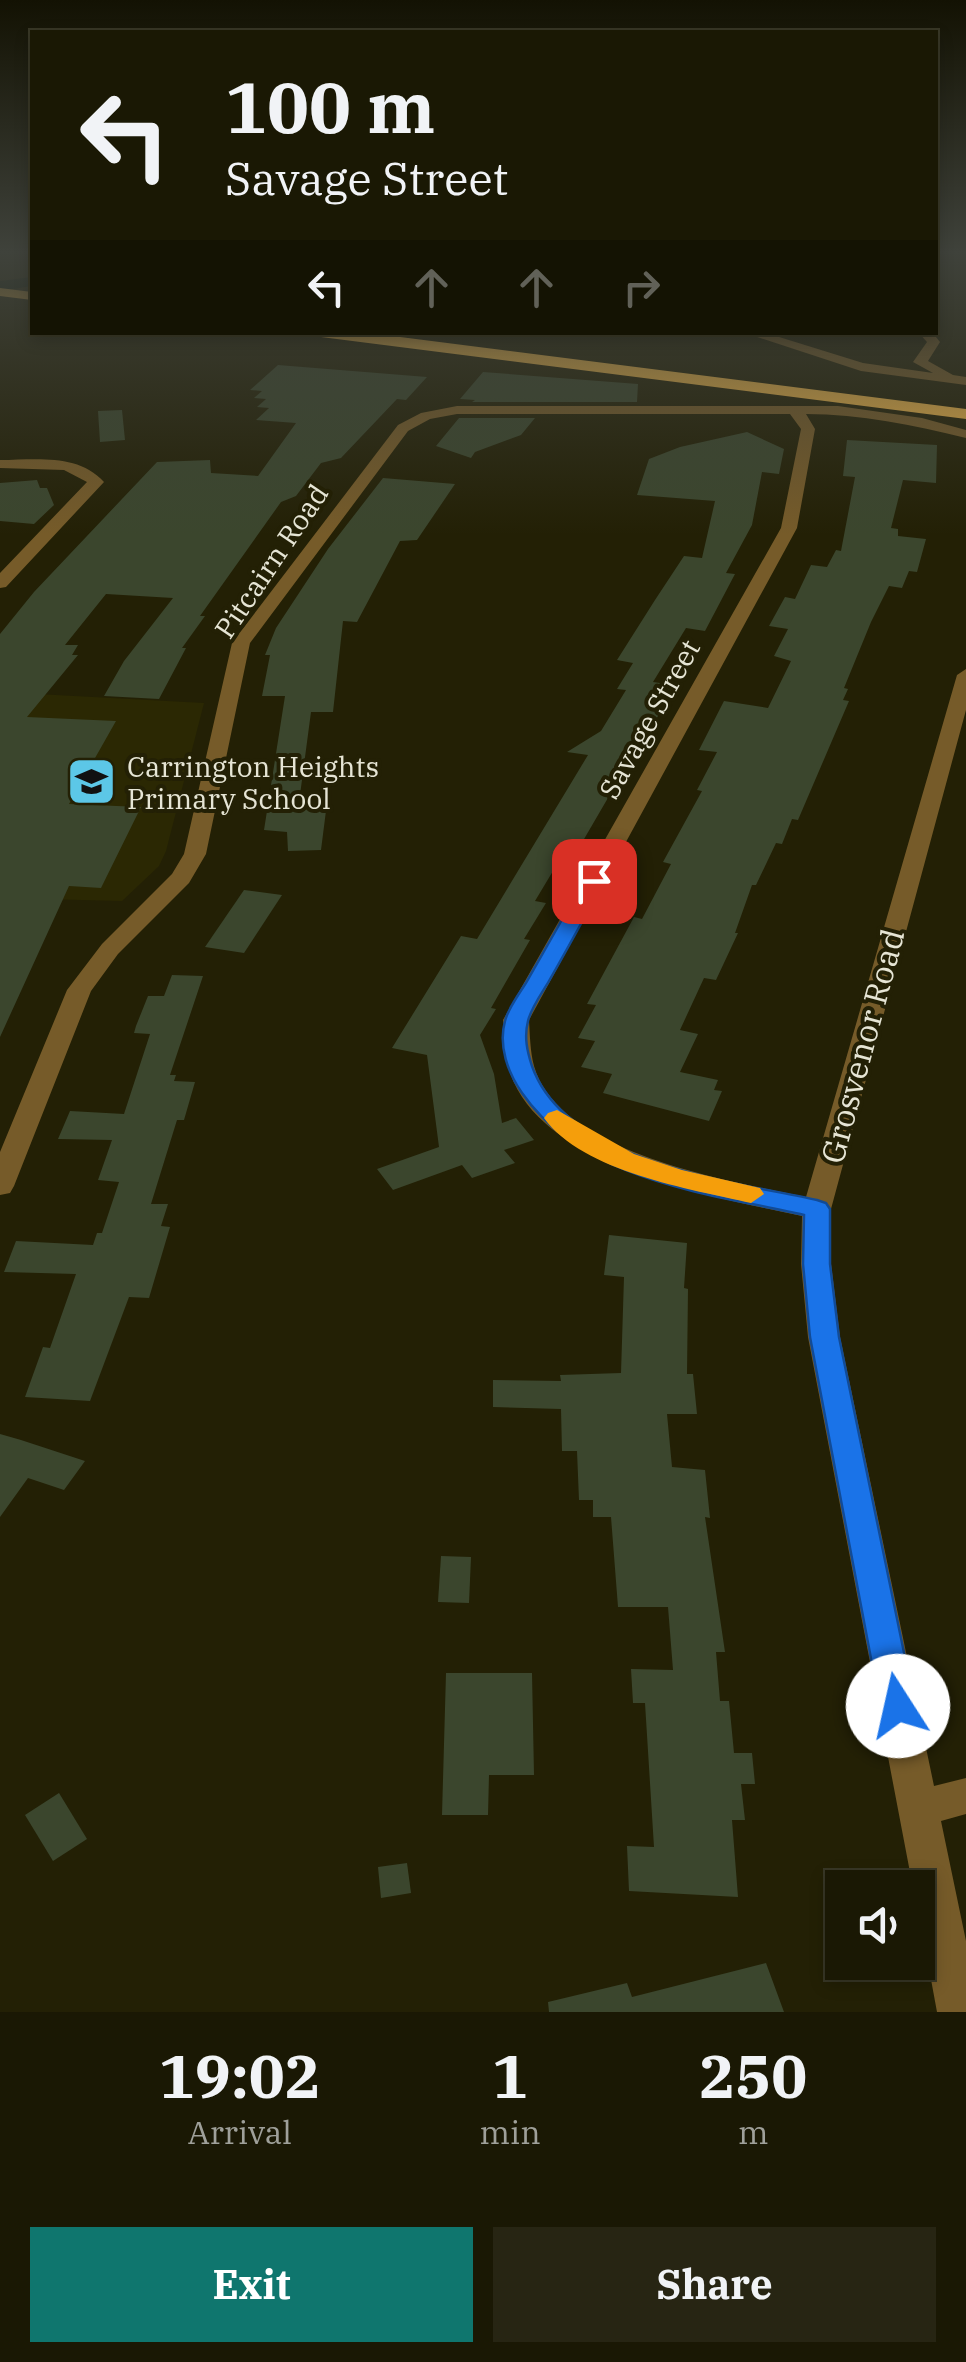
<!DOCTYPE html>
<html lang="en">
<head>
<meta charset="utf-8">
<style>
  :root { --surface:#1a1804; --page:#272513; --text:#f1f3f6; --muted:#9fa09a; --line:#383726; --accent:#0f766e }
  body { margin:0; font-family:"IBM Plex Serif",serif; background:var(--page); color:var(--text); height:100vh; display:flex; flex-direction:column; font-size:38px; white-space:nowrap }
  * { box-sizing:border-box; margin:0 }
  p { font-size:32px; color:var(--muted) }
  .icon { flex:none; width:55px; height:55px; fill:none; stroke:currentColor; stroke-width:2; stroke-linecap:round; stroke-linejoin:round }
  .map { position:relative; height:2012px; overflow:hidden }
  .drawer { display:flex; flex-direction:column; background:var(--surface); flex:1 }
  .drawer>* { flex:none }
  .top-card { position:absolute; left:30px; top:30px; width:908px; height:305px; border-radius:0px; box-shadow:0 5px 15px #0003,0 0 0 2px var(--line); background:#1a1804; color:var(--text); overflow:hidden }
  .controls { position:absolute; left:825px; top:1870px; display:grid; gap:20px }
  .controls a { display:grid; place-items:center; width:110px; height:110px; border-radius:0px; background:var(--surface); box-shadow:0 5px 15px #0003,0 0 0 2px var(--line); font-size:50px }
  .pin { position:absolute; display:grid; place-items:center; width:85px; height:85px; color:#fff; margin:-42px; border-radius:20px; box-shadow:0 5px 15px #0006 }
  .me { position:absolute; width:110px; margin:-55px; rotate:350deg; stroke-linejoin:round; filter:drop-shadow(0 0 8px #0008) }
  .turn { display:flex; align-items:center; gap:35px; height:210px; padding:0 30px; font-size:45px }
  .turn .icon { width:130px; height:130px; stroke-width:2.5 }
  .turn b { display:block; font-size:70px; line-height:85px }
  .lanes { display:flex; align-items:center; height:95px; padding:0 30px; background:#0003; justify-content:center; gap:50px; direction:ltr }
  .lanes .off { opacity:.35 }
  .eta { display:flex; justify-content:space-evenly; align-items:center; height:170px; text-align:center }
  .eta b { font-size:60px; font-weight:700; line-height:70px }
  .cta { display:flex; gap:20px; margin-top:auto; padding:20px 30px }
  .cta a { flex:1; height:115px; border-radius:0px; background:var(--accent); color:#fff; font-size:40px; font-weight:700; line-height:115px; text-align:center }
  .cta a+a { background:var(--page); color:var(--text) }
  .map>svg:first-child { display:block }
  .built { fill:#2b2803 }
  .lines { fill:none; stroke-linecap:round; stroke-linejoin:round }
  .canal { fill:#000f02; fill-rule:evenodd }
  .building { fill:#3b462d }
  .street { fill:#765b29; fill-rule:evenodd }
  .highway { fill:#e9b147; fill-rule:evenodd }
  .route { fill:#1a73e8; stroke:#114b97; stroke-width:2.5 }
  .slow { fill:#f59e0b }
  .labels { text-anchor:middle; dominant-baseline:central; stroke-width:8; stroke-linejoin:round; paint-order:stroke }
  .street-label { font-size:28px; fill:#e6e5d5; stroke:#232005 }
  .poi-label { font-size:28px; fill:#e6e5d5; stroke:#232005; text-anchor:start }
  .near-street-label { font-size:32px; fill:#e6e5d5; stroke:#232005 }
</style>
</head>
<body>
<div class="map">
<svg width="966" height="2012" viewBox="0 0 966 2012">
  <rect width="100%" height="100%" fill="#232005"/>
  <path class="built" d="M0 692 204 703 166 851 159 866 122 901 0 898Z"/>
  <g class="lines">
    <path class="canal" d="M32 277V286L0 291V281Z"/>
  </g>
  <g class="building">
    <path d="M278 365 427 377 406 400 397 399 341 458 321 463 296 496 281 502 200 616H205L182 648H186L159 699 104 696 124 661 173 598 106 594 65 645H78L72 655H78L27 717 116 721 69 804 141 807 101 888 69 886 0 1037V634L34 592 157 462 210 460 211 473 258 476 296 423 256 420 269 408 257 407 266 399 254 398 262 391 250 390Z"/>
    <path d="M483 372 638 384 637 402H472L475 400 460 399Z"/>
    <path d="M122 410 125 440 100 442 98 411Z"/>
    <path d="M459 418H535L521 435 475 452 471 458 436 446Z"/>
    <path d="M747 432 784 449 779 474 762 472 752 525 726 573 735 574 705 631 686 628 653 682 674 685 644 743 632 742 605 790 612 791 573 858 562 856 535 901 546 903 524 939 530 940 491 1008 496 1009 480 1035 494 1074 502 1123 516 1118 534 1140 504 1150 515 1163 472 1178 462 1165 393 1190 377 1169 439 1147 427 1055 392 1048 461 936 477 939 588 755 567 752 601 731 626 690 617 689 633 663 617 660 655 600 684 556 702 558 715 501 637 495 649 459 680 447Z"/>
    <path d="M847 440 937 445 936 483 903 480 891 528 898 529V536L926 539 917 572 909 571 902 588 889 586 871 622 844 688 848 689 843 700 849 701 798 820 792 819 782 844 776 843 756 885H752L735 933H738L716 980 704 978 680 1030 698 1034 680 1072 718 1080 714 1090 722 1091 709 1121 603 1093 612 1074 581 1067 595 1041 578 1038 596 1005 587 1004 634 917 642 919 671 864 663 862 702 791 697 790 717 752 699 750 724 701 768 708 791 661 774 656 788 629 769 626 785 597 795 599 811 565 827 567 836 550 841 551 855 477 843 476Z"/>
    <path d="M383 478 455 484 417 540 400 541 357 622 343 621 333 712H311L300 795H328L321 850 288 851 287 832 264 830 285 696H262L270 655H265L276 628 328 549Z"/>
    <path d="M37 480 40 488H47L54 505 34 524 0 521V483Z"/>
    <path d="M244 890 282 895 244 953 205 947Z"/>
    <path d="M172 975 203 976 170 1075H176L174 1081 195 1082 184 1120H177L151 1204H168L161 1226 170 1227 149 1298 129 1297 90 1401 25 1397 43 1347 50 1348 76 1274 4 1272 16 1241 93 1245 97 1233H102L119 1182 98 1180 112 1140 58 1139 70 1111 124 1114 150 1034 134 1033 136 1026 148 996H164Z"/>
    <path d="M609 1235 687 1243 684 1288 688 1289 687 1374H693L697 1414H667L672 1467 705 1470 710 1518 705 1517 725 1652H716L720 1701H729L734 1753H752L755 1784H741L745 1820H732L738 1897 629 1891 627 1846 654 1847 645 1703H633L631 1669 673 1670 668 1607H618L611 1517H593V1500H579L577 1451H562L561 1409 493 1407V1380L561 1381 560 1375 621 1373 624 1277 604 1275Z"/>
    <path d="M0 1434 21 1440 85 1461 64 1490 28 1478 0 1517Z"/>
    <path d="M441 1556 471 1557 469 1603 438 1602Z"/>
    <path d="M446 1673H532L534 1775H489L488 1815H442Z"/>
    <path d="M59 1793 87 1839 53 1861 25 1815Z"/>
    <path d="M407 1863 411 1893 381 1898 378 1867Z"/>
    <path d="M766 1963 784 2012H549L548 2002 627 1983 632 1997Z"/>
  </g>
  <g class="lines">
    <g class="street">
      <path d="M742 332H763L863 363 933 373 913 362 927 342 918 332H932L940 342 928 361 953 375 966 377V385L861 371Z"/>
      <path d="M457 406H838L922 418 966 430V438C913 425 861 414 806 414L815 429 797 528 529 1020C530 1035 530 1051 534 1066 559 1154 730 1181 806 1197L957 675 966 669V710L831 1209V1264L840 1337 934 1786 966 1778V1814L941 1821 966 1941V2012H937L918 1909V1888H913L808 1337 801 1264 802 1216C715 1197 535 1168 508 1066 505 1051 505 1035 503 1020L781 528 801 429 790 414H457L430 419 408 431 250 643 206 854 189 883 118 954 91 991 14 1186 10 1193 0 1195V1152L67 990 102 944 172 874 184 854 232 643 398 425 421 413Z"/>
      <path d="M0 460C35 460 78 453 104 482L6 587 0 588V573L87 482 64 470 0 468Z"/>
    </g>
    <g class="highway">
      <path d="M0 288 32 292V300L0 296Z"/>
      <path d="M314 332H361L966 409V419L321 337Z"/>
    </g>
  </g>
  <linearGradient id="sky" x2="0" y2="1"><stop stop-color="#131203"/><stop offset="0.47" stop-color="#3f423b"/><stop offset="1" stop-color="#3f423b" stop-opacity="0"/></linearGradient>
  <rect width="966" height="535" fill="url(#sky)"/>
  <path class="route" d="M594 875 605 881C586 914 568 948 549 981 542 993 531 1008 528 1021 524 1037 527 1051 532 1066 566 1163 731 1181 817 1200L826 1203 830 1209V1264L839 1337 915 1706 910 1717 898 1722 885 1717 880 1706 810 1337 803 1264 804 1215C707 1193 583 1181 522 1093 508 1073 498 1046 505 1021 508 1008 520 993 527 981 546 948 565 914 584 881Z"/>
  <path class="slow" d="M557 1110 634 1154 682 1170 760 1188 764 1194 751 1203C690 1189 583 1172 544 1118L548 1113Z"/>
  <defs>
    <symbol id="school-square" viewBox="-11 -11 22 22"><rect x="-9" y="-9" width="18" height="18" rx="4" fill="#5cc7e7" stroke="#232005"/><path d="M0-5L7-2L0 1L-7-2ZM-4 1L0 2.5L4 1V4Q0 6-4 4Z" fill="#111"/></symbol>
  </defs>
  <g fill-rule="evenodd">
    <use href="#school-square" x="64" y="754" width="55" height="55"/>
  </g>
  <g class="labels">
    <g class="street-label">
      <text transform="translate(271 561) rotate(-56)">Pitcairn Road</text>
      <text transform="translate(649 719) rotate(-61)">Savage Street</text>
    </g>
    <g class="poi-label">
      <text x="127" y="766">Carrington Heights<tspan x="127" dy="32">Primary School</tspan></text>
    </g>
    <g class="near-street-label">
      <text transform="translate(862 1046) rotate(-75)">Grosvenor Road</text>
    </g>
  </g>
</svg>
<div class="controls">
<a><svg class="icon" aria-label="sound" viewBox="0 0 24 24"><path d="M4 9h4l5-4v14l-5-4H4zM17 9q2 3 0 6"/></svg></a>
</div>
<div class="pin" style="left:594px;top:881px;background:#d93025"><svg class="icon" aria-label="arrive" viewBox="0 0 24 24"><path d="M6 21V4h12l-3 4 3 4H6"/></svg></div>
<svg class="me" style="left:898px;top:1706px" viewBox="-20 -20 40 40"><circle r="19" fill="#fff"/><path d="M0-13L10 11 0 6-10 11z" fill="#1a73e8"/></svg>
<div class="top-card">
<div class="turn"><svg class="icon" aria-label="left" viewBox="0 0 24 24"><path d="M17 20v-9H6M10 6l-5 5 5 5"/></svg><div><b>100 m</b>Savage Street</div></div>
<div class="lanes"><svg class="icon" aria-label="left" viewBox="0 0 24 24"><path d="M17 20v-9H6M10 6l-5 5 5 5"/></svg><svg class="icon off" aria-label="ahead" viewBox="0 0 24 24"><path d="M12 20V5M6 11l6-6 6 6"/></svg><svg class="icon off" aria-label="ahead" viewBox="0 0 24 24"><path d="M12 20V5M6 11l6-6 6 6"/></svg><svg class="icon off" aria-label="right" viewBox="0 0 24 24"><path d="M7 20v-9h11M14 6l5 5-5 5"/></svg></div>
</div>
</div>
<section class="drawer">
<div class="eta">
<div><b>19:02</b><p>Arrival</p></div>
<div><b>1</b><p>min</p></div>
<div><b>250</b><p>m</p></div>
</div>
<div class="cta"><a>Exit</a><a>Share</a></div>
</section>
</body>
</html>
